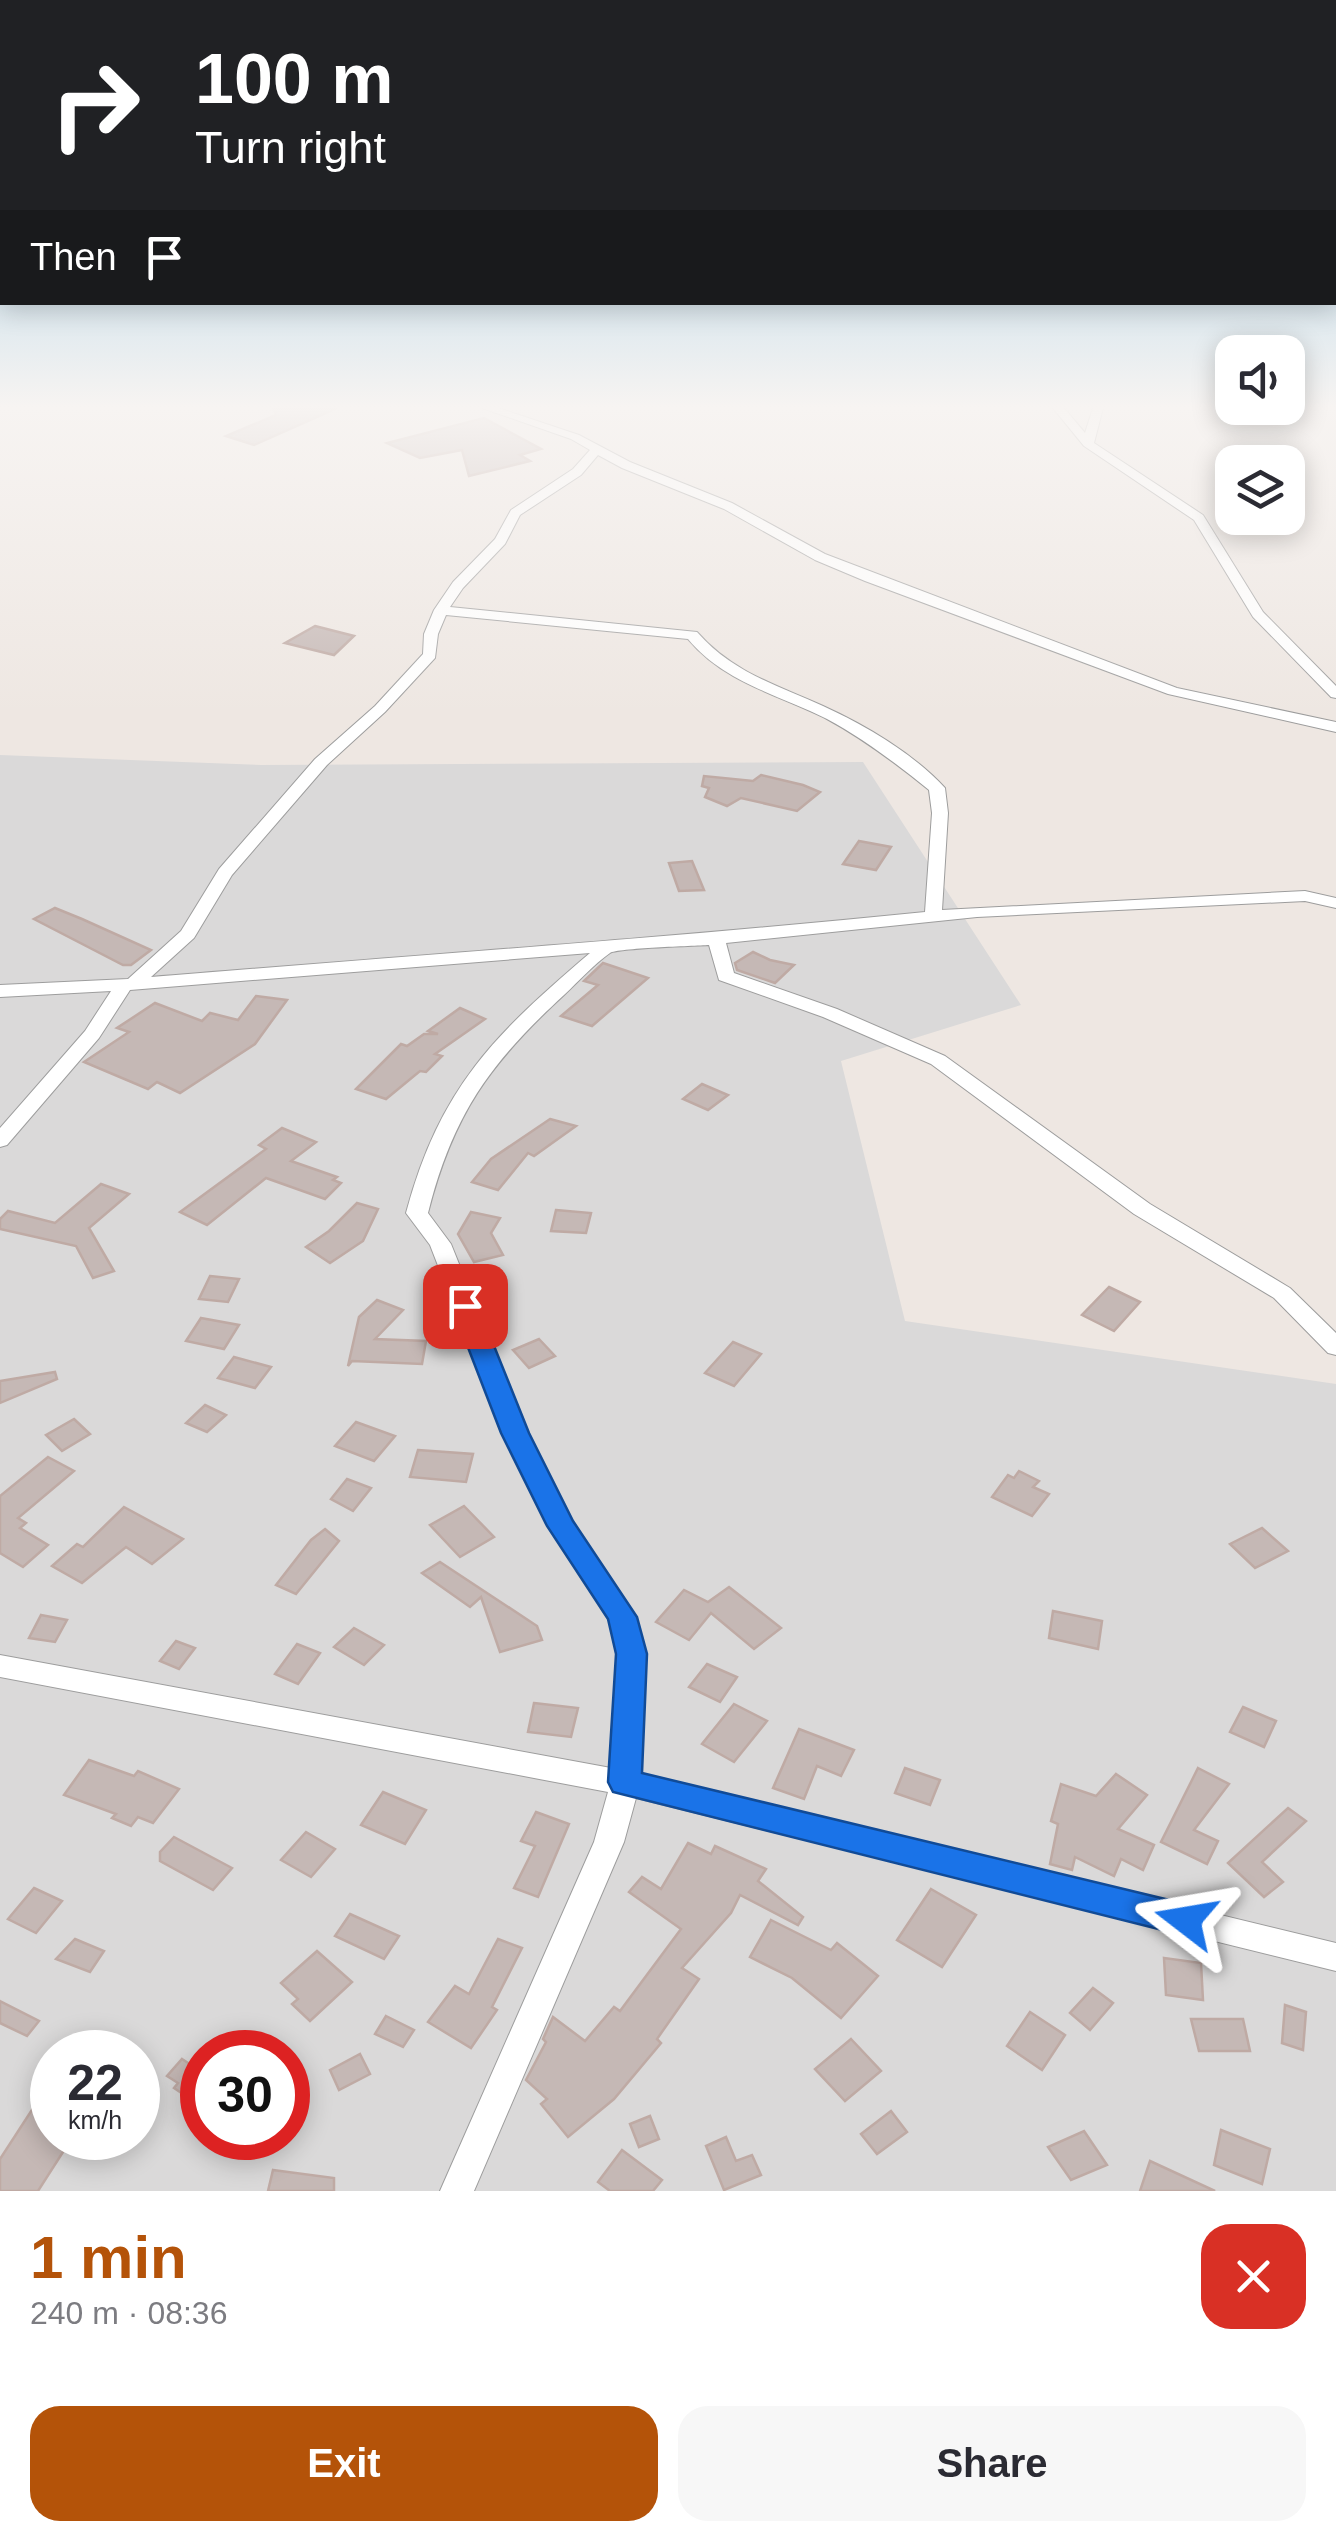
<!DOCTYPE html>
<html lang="en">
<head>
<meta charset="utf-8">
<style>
  :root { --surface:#fff; --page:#f7f7f7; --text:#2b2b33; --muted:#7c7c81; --accent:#b45309 }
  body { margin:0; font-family:Helvetica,sans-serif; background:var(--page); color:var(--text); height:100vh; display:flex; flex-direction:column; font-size:38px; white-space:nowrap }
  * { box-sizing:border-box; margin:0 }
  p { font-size:32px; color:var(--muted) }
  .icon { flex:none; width:55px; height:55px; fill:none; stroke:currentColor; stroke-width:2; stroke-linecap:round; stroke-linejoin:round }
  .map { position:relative; height:2191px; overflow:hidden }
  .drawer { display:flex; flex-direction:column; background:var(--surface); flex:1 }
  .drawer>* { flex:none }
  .guide { position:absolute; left:0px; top:0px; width:1338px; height:305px; box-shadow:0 5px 25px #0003; background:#202124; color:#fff; overflow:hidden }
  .buttons { position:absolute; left:1215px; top:335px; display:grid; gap:20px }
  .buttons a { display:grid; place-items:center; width:90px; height:90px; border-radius:20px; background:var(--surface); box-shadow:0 5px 25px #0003; font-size:50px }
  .speed { position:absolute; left:30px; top:2030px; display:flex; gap:20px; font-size:50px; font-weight:700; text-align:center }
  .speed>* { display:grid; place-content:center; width:130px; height:130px; border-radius:50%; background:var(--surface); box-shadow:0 5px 25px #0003; line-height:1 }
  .speed small { font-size:25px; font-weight:400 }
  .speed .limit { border:15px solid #d22; background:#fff; color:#111 }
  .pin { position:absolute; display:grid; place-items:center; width:85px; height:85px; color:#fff; margin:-42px; border-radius:20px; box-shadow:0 5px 15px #0006 }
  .me { position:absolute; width:110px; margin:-55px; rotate:284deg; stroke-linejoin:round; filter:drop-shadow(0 0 8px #0008) }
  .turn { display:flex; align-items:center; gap:35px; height:210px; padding:0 30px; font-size:45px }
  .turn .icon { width:130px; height:130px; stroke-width:2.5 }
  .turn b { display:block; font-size:70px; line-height:85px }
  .then { display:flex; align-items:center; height:95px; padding:0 30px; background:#0003; gap:20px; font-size:38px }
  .round { display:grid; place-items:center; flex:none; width:105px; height:105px; border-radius:30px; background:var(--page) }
  .summary { display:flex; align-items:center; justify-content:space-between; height:170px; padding:0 30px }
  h1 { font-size:60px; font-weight:800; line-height:75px; color:var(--accent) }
  .action { display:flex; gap:20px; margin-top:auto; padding:20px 30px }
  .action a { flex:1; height:115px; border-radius:30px; background:var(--accent); color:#fff; font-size:40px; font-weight:800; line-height:115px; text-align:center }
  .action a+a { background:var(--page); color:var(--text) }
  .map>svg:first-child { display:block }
  .residential { fill:#dad9d9; fill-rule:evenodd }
  .building { fill:#c5b8b5; stroke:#bfaaa4; stroke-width:2.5 }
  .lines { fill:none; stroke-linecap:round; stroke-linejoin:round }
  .minor-casing { stroke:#9d9d9d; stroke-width:2 }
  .minor { fill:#fff; fill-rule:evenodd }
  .route { fill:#1a73e8; stroke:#114b97; stroke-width:2.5 }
</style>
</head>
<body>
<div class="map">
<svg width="1336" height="2191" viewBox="0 0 1336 2191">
  <rect width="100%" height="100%" fill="#eee7e2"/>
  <path class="residential" d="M0 755 261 765 863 762 1021 1005 841 1061 905 1321 1336 1384V2191H0ZM52 2052H138V2138H52ZM202 2052H288V2138H202Z"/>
  <g class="building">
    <path d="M273 408H337L254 445 226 436 276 415Z"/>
    <path d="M484 418 541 449 520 455 530 461 469 476 462 450 420 458 387 443Z"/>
    <path d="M315 626 354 636 334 655 285 643Z"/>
    <path d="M761 775 803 785 820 792 797 811 741 798 727 806 705 797 709 788 702 786 704 776 753 781Z"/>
    <path d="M859 841 891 847 876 870 843 864Z"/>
    <path d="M692 861 704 890 679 891 669 863Z"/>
    <path d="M55 908 82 919 151 950 131 965H123L34 919Z"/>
    <path d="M753 952 770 960 794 965 775 983 737 970 735 963Z"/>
    <path d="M603 963 648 978 592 1026 561 1016 598 985 584 981Z"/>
    <path d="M256 996 287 1000 255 1044 180 1093 157 1082 148 1089 84 1062 129 1032 117 1028 155 1003 202 1021 210 1013 238 1020Z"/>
    <path d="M460 1008 485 1019 435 1054 442 1056 426 1072 420 1071 386 1099 356 1089 401 1044 407 1046 424 1034H438L428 1031Z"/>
    <path d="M702 1084 728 1095 708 1110 683 1099Z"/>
    <path d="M550 1119 576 1126 534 1156 528 1153 498 1190 472 1182 491 1159Z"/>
    <path d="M282 1128 316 1142 291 1161 337 1177 333 1180 341 1183 325 1199 266 1178 207 1225 180 1212 266 1149 259 1145Z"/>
    <path d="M101 1184 129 1194 89 1228 114 1271 93 1278 76 1246 0 1229V1219L8 1211 55 1223Z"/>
    <path d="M357 1203 378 1209 363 1241 330 1263 306 1247 329 1231Z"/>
    <path d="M556 1210 591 1213 586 1233 551 1231Z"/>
    <path d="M471 1212 500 1218 491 1233 503 1255 474 1262 458 1234Z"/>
    <path d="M210 1276 239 1279 228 1302 199 1299Z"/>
    <path d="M1109 1287 1140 1302 1114 1331 1082 1315Z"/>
    <path d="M377 1300 403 1310 375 1339 426 1341 422 1364 352 1361 348 1366 359 1317Z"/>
    <path d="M201 1318 239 1325 224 1349 186 1341Z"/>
    <path d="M539 1339 555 1356 529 1368 513 1350Z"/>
    <path d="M733 1342 761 1354 734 1386 705 1373Z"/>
    <path d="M234 1357 271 1367 255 1388 218 1378Z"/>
    <path d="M55 1372 57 1379 0 1403V1381Z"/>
    <path d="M205 1405 226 1415 207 1432 186 1423Z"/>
    <path d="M74 1419 90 1434 62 1451 46 1435Z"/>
    <path d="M356 1422 395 1436 374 1461 335 1446Z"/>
    <path d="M418 1450 473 1454 466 1482 410 1477Z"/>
    <path d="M48 1457 74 1471 18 1518 26 1523 20 1528 48 1545 23 1567 0 1553V1496Z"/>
    <path d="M1019 1471 1039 1481 1033 1487 1049 1494 1032 1516 992 1497 1008 1475 1014 1478Z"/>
    <path d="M347 1479 371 1488 353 1511 331 1499Z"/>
    <path d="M464 1506 494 1537 460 1557 430 1525Z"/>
    <path d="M124 1507 183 1539 152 1564 126 1547 82 1583 52 1566 77 1544 83 1547Z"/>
    <path d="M1262 1528 1288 1551 1255 1568 1230 1544Z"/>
    <path d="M325 1529 339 1541 296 1594 276 1585 311 1540Z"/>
    <path d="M440 1562 537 1626 542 1640 500 1652 481 1597 470 1607 422 1573Z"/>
    <path d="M729 1587 781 1628 754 1649 711 1613 689 1640 656 1622 684 1590 708 1602Z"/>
    <path d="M1053 1611 1102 1621 1098 1649 1049 1638Z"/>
    <path d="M41 1615 67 1620 55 1642 29 1638Z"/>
    <path d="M354 1628 384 1645 364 1665 334 1647Z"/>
    <path d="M176 1641 195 1648 179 1669 160 1661Z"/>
    <path d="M297 1644 320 1653 298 1684 275 1674Z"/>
    <path d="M707 1664 737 1677 720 1702 689 1687Z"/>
    <path d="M534 1703 578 1708 571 1737 528 1732Z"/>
    <path d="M734 1704 767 1721 734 1762 702 1744Z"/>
    <path d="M1243 1707 1276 1721 1264 1747 1230 1732Z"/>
    <path d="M799 1729 854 1750 841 1776 817 1766 804 1799 773 1788Z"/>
    <path d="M89 1760 134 1776 138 1771 179 1789 153 1823 138 1817 131 1826 112 1818 116 1814 64 1795Z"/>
    <path d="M905 1768 940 1780 930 1805 895 1793Z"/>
    <path d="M1198 1768 1229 1784 1194 1830 1218 1841 1207 1864 1161 1842Z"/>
    <path d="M1116 1774 1147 1795 1118 1829 1154 1845 1143 1870 1121 1859 1114 1876 1075 1857 1072 1870 1050 1864 1058 1824 1051 1821 1061 1784 1096 1796Z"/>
    <path d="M383 1792 426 1810 405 1844 361 1825Z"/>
    <path d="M1288 1808 1306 1821 1262 1862 1283 1882 1264 1897 1228 1863Z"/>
    <path d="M536 1812 569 1824 538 1897 514 1888 535 1846 521 1841Z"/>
    <path d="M306 1832 335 1849 311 1877 281 1860Z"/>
    <path d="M174 1837 232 1868 213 1890 160 1861V1852Z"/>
    <path d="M688 1843 711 1854 715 1846 766 1869 758 1881 803 1917 798 1925 740 1895 731 1913 682 1968 699 1979 657 2039 661 2043 614 2099 568 2137 541 2104 547 2099 526 2080 546 2042 543 2039 553 2017 585 2041 614 2007 620 2011 681 1929 629 1892 642 1877 661 1889Z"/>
    <path d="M34 1888 62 1901 36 1933 8 1919Z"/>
    <path d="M931 1889 976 1915 942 1967 897 1940Z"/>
    <path d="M350 1914 399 1936 384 1959 335 1936Z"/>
    <path d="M771 1920 831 1950 837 1943 878 1976 841 2018 792 1978 750 1957Z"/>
    <path d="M75 1939 104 1951 90 1972 56 1959Z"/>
    <path d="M498 1939 522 1948 492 2007 497 2010 471 2048 428 2022 455 1986 469 1994Z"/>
    <path d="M317 1951 352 1982 310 2021 292 2004 298 1999 281 1983Z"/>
    <path d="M1164 1958 1201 1963 1203 2000 1166 1995Z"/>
    <path d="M1093 1988 1113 2003 1090 2030 1070 2013Z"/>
    <path d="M0 2001 39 2021 27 2036 0 2023Z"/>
    <path d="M1285 2005 1306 2012 1303 2050 1282 2043Z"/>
    <path d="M1030 2012 1065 2035 1042 2070 1007 2046Z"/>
    <path d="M386 2016 414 2030 403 2047 375 2034Z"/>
    <path d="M1191 2019H1243L1250 2051H1199Z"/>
    <path d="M851 2039 881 2071 845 2101 815 2069Z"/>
    <path d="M360 2054 370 2074 339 2090 330 2070Z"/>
    <path d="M182 2059 202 2072V2107L174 2088 178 2083 167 2076Z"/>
    <path d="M52 2079V2138H72L38 2191H0V2159Z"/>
    <path d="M891 2111 907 2132 877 2154 861 2134Z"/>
    <path d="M650 2116 659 2139 639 2147 630 2124Z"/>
    <path d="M1221 2130 1270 2149 1262 2184 1214 2165Z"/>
    <path d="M1084 2131 1107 2165 1071 2180 1048 2147Z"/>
    <path d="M726 2137 736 2161 752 2155 761 2175 724 2190 706 2146Z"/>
    <path d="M622 2150 662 2180 653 2191H610L598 2182Z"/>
    <path d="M1150 2161 1215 2191H1140Z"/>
    <path d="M273 2170 334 2178V2191H268Z"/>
  </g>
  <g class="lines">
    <defs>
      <g id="minor">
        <path d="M482 408H498L579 435 630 462 732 503 825 554 1177 688 1336 722V732L1168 694 865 581 815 560 724 509 622 468 598 455 581 475 520 515 505 544 463 588 450 607 697 632C732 672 776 685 823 706 865 725 914 754 945 788L948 813 942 910 1305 891 1336 898V908L1305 901 977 917 726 943 734 973 837 1009 945 1056 1150 1204 1290 1288 1336 1333V1355L1328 1353 1274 1298 1134 1214 931 1064 823 1017 719 980 709 945C693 946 617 948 610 953 594 964 579 981 564 995 490 1063 453 1114 428 1213L451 1244 527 1433 571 1521 635 1617 645 1654 640 1774 1336 1943V1971L636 1798 624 1842 474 2191H440L594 1842 608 1792 0 1677V1655L611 1768 617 1654 609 1619 548 1526 503 1433 430 1245 406 1213C440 1087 494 1035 590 953L130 990 99 1038 7 1145 0 1147V1128L85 1031 111 991 0 997V985L128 979 181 931 219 869 315 759 375 706 423 654 424 634 434 610 453 582 495 539 511 510 573 469 590 450 571 439ZM446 615 688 639C725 683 777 694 827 719 864 739 897 764 929 790L932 813 925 912C667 938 409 956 151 977L194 938 232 875 327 765 385 712 435 658 438 634Z"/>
        <path d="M1053 408H1064L1085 433 1093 408H1103L1094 443 1203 515 1263 612 1336 686V698L1331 697 1253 617 1194 520 1084 446Z"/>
      </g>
    </defs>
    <use href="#minor" class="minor-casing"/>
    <use href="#minor" class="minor"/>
  </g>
  <linearGradient id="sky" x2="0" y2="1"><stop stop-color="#8cc4e3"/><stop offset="0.57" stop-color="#f7f4f2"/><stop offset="1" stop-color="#f7f4f2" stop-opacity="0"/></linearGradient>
  <rect width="1336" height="714" fill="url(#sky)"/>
  <path class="route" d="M465 1298 478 1306 529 1433 573 1521 637 1617 647 1654 642 1773 1186 1904 1199 1909 1204 1920 1199 1931 1186 1936 613 1792 608 1782 616 1654 608 1619 547 1526 501 1433 452 1306Z"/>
</svg>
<div class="buttons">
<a><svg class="icon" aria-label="sound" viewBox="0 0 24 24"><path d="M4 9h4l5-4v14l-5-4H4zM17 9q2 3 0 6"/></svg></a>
<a><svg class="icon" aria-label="layers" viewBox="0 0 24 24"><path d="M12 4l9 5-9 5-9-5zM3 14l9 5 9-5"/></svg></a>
</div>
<div class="speed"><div>22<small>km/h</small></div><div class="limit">30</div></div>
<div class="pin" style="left:465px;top:1306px;background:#d93025"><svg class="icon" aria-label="arrive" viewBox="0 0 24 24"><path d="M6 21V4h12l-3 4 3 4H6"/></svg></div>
<svg class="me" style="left:1186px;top:1920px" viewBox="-20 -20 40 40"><path d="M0-17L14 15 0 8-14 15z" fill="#1a73e8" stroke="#fff" stroke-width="4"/></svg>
<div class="guide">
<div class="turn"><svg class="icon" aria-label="right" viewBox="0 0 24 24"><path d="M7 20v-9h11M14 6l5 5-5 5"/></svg><div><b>100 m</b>Turn right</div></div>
<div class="then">Then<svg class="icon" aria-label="arrive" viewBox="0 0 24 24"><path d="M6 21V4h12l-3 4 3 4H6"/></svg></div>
</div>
</div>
<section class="drawer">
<div class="summary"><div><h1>1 min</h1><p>240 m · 08:36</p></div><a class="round" style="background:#d93025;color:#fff"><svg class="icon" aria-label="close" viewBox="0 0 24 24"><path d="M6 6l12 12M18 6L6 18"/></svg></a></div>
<div class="action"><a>Exit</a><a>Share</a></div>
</section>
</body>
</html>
